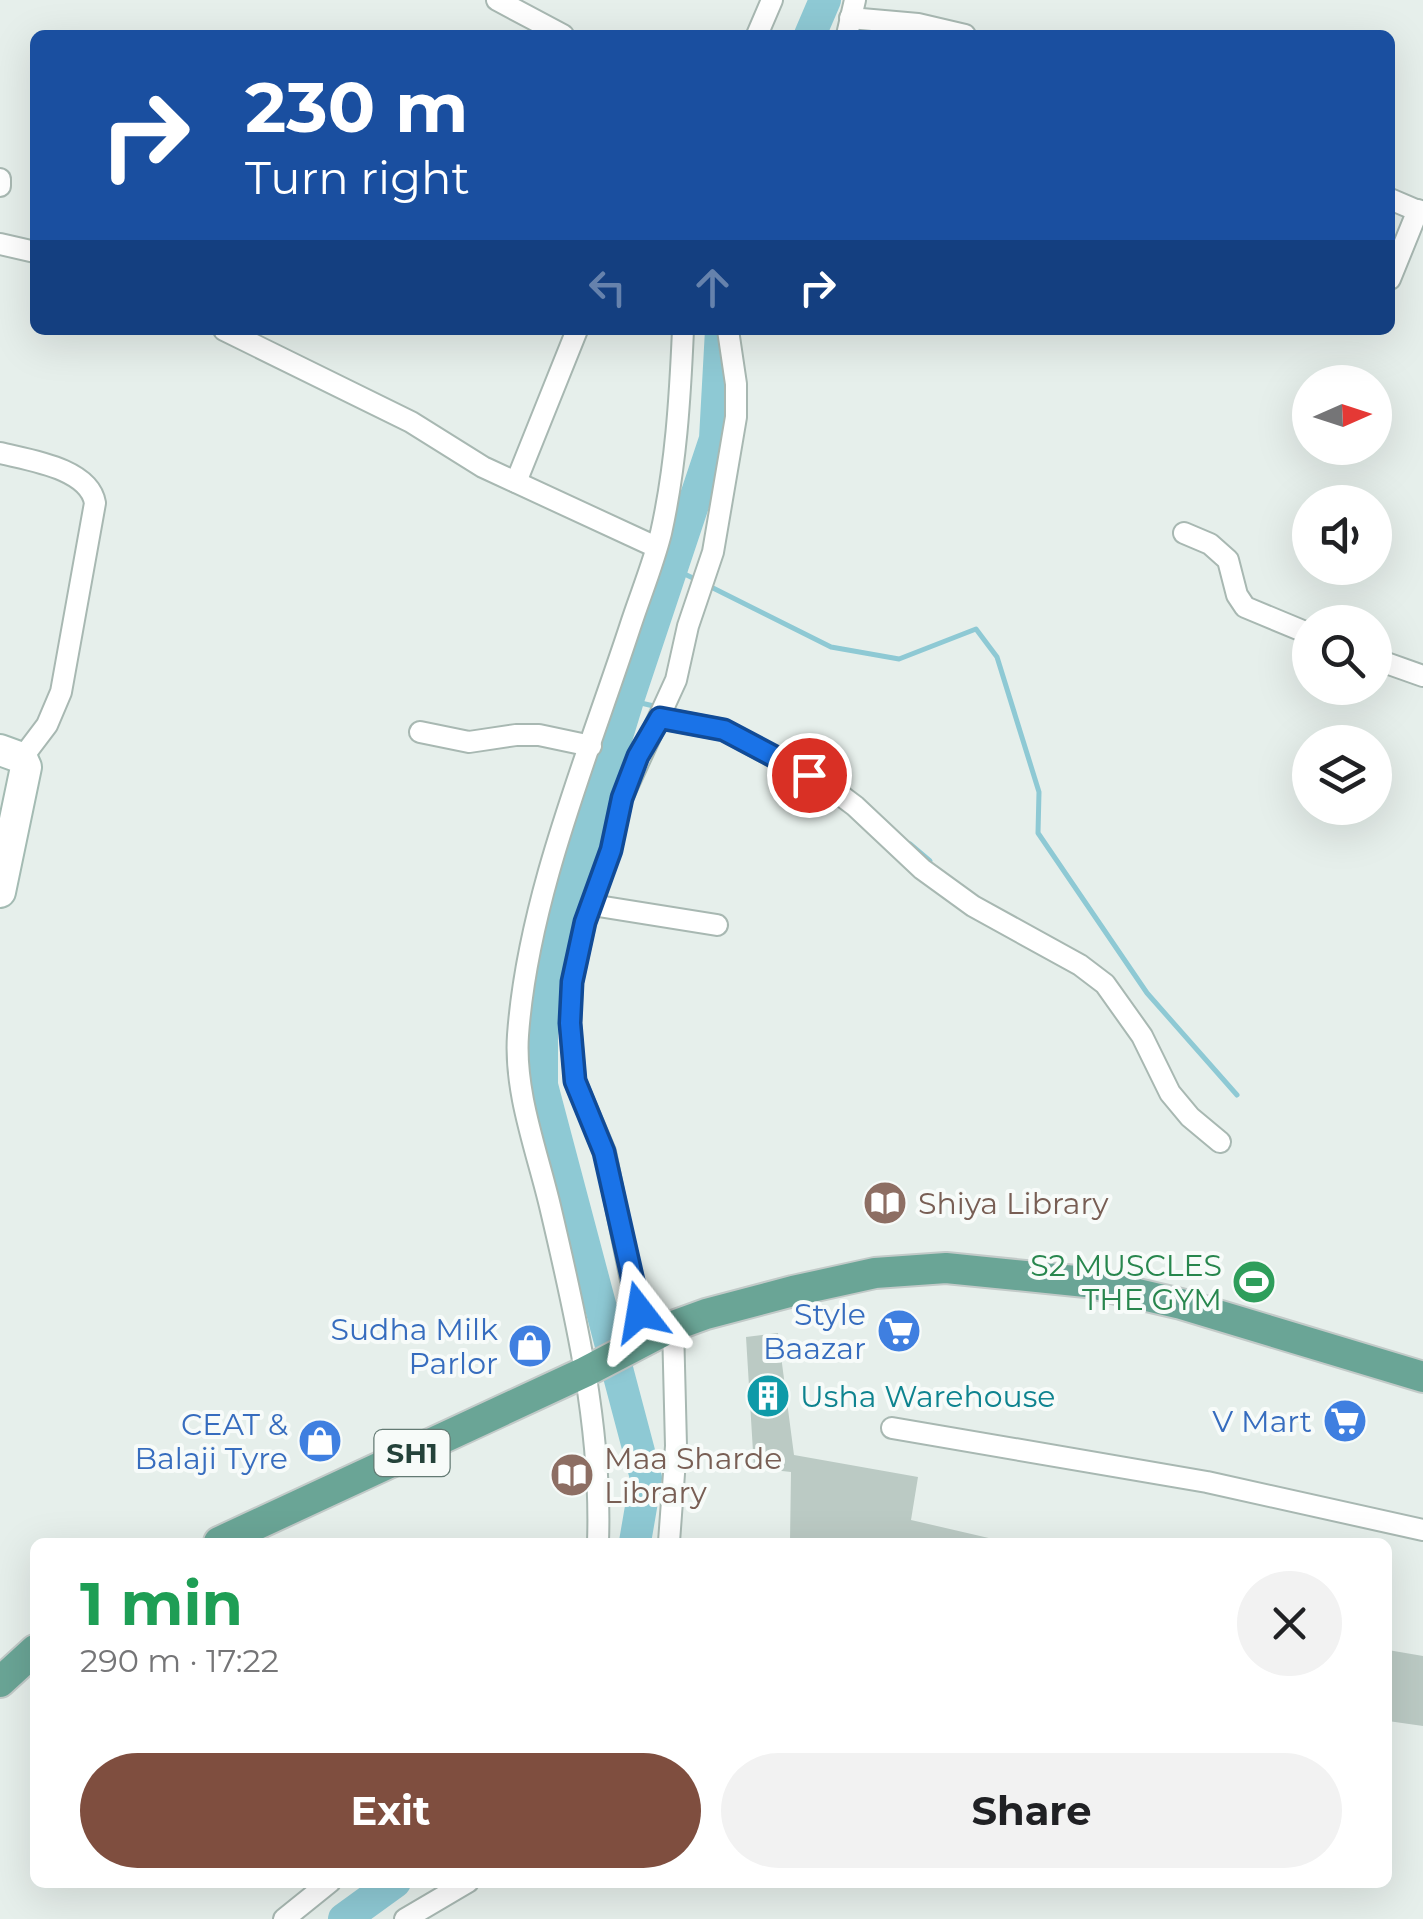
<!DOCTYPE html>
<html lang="en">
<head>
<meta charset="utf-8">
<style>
  :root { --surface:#fff; --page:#f2f2f2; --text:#202124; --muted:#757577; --accent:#7f4e3f }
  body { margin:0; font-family:Montserrat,sans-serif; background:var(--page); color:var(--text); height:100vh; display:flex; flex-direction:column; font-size:38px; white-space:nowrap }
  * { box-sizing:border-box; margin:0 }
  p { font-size:32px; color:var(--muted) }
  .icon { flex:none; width:55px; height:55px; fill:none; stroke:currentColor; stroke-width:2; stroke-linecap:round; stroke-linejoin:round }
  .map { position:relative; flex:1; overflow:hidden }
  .sheet { position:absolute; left:30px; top:1538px; width:1362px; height:350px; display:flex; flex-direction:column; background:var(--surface); border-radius:15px; box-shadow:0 10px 40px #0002 }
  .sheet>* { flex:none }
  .hud { position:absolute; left:30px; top:30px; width:1365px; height:305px; border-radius:15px; box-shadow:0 10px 40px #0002; background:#1a4fa0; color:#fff; overflow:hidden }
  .needle { width:65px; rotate:87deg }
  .controls { position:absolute; left:1292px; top:365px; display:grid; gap:20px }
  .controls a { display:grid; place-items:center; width:100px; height:100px; border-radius:50%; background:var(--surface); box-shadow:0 10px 40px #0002; font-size:50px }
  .pin { position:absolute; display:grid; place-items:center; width:85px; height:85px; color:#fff; margin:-42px; border:5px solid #fff; border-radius:50%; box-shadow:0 2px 10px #0007 }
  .me { position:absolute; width:110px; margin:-55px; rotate:346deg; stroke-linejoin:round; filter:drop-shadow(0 0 8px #0008) }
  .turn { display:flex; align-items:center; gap:35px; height:210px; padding:0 50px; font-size:45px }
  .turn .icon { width:130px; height:130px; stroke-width:2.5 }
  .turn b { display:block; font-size:70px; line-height:85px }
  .lanes { display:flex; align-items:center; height:95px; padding:0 50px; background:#0003; justify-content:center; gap:50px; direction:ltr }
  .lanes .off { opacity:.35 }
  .round { display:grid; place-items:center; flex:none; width:105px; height:105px; border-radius:52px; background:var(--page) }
  .head { display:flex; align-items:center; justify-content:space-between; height:170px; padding:0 50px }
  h1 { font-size:60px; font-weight:700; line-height:75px; color:#1e9e55 }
  .action { display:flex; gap:20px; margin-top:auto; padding:20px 50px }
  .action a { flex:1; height:115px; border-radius:60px; background:var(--accent); color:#fff; font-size:40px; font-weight:700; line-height:115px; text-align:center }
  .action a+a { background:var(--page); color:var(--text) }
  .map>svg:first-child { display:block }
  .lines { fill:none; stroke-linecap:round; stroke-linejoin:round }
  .stream { stroke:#8ec9d4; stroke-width:5 }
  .river { stroke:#8ec9d4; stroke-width:32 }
  .building { fill:#bbcac4 }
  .street-casing { stroke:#a8b8b2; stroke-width:24 }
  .secondary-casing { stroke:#a4bbb3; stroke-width:34 }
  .primary-casing { stroke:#c2cac8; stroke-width:34 }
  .street { stroke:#fff; stroke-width:20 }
  .secondary { stroke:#fff; stroke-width:30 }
  .primary { stroke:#6aa596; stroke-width:30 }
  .route-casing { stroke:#114b97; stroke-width:25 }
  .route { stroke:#1a73e8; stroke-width:18 }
  .labels { text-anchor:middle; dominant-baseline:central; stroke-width:8; stroke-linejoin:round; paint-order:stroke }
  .shield { fill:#f7fbf9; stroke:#637a73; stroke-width:2.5 }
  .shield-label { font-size:28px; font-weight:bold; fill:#24423a }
  .education-label { font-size:30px; fill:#785e54; stroke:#f7fbf9; text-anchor:start }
  .leisure-label { font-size:30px; fill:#27864d; stroke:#f7fbf9; text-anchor:end }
  .shop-label { font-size:30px; fill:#366cbe; stroke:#f7fbf9; text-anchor:end }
  .culture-label { font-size:30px; fill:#0d838f; stroke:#f7fbf9; text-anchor:start }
</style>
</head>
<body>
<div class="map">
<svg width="1423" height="1919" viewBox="0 0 1423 1919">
  <rect width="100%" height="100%" fill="#e6efeb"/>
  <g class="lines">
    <g class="stream">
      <path d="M672 568 697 580"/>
      <path d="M707 585 831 647 899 659 976 629 997 657 1039 792 1038 833 1147 993 1237 1095"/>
      <path d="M628 700 658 707"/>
      <path d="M910 844 930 861"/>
    </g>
    <g class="river">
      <path d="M810 35 825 0"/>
      <path d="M635 1542 646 1478 542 1085V1034L561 921 628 700 715 439 721 330"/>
      <path d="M344 1919 395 1882"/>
    </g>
  </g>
  <g class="building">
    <path d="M778 1333 794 1455 918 1477 911 1520 1006 1542H790L791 1472 754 1468 746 1337Z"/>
    <path d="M1388 1650 1423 1656V1726L1388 1721Z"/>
  </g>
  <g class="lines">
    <defs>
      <g id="street">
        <path d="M497 0 563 35"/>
        <path d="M850 18 918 24 965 35"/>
        <path d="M757 35 772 0"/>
        <path d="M847 35 855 0"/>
        <path d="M0 179V186"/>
        <path d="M1390 199 1423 213"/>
        <path d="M0 244 35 252"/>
        <path d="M1390 279 1418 210"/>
        <path d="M224 330 411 422 483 467 656 547"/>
        <path d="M0 453C28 460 89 468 95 503L61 692 47 725 22 758"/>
        <path d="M516 482 577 330"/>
        <path d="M1184 533 1210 544 1228 560 1237 595 1245 607 1310 634"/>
        <path d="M1375 659 1423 676"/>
        <path d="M660 718 724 730 831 788 855 806 922 869 973 906 1080 965 1105 984 1142 1036 1170 1093 1190 1117 1220 1142"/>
        <path d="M420 732 469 742 516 735H539L591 746"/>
        <path d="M592 905 717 925"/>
        <path d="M648 1339 632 1285 605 1152 575 1081 570 1023 572 982 585 922 611 849 622 798 676 680 688 626 713 552 736 417V384L728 330"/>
        <path d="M892 1428 1207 1482 1423 1530"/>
        <path d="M598 1542C602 1429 576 1316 550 1206 537 1151 514 1092 518 1035 528 898 587 758 630 627 640 596 653 565 661 533 676 466 680 398 683 330"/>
        <path d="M669 1542 676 1446 673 1326"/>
        <path d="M284 1919 330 1882"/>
        <path d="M405 1919 468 1882"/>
      </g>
      <path id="secondary" d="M0 750 22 758 26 767 0 892"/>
      <g id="primary">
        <path d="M219 1542 585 1372 673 1326 706 1314 793 1291 875 1273 946 1268 1086 1282 1181 1304 1423 1377"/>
        <path d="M0 1682 35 1650"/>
      </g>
    </defs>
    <use href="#street" class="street-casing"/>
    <use href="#secondary" class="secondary-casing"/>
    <use href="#primary" class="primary-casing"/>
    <use href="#street" class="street"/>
    <use href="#secondary" class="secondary"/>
    <use href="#primary" class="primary"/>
  </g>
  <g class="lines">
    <defs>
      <path id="route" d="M640 1312 604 1152 575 1081 570 1023 572 982 585 922 611 850 622 798 638 756 660 718 724 730 809 775"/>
    </defs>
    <use href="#route" class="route-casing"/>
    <use href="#route" class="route"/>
  </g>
  <defs>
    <symbol id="library-disc" viewBox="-11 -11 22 22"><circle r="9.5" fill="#8d6e63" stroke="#f7fbf9"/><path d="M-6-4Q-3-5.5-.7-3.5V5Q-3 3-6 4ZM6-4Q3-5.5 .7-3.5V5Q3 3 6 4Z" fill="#fff"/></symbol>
    <symbol id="stadium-disc" viewBox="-11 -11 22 22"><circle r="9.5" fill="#2e9e5b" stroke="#f7fbf9"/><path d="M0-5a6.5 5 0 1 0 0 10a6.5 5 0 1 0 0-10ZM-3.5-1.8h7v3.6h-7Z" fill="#fff"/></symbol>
    <symbol id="supermarket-disc" viewBox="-11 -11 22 22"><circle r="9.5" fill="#3f7fe0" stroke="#f7fbf9"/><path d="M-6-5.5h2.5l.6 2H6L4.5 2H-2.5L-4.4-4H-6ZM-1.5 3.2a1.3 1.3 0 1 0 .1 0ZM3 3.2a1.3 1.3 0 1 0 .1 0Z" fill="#fff"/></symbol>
    <symbol id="shop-disc" viewBox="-11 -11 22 22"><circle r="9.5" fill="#3f7fe0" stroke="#f7fbf9"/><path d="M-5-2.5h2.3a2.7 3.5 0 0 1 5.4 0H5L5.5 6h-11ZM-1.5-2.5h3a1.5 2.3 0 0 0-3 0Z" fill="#fff"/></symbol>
    <symbol id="building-disc" viewBox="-11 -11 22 22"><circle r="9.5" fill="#0f9aa8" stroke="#f7fbf9"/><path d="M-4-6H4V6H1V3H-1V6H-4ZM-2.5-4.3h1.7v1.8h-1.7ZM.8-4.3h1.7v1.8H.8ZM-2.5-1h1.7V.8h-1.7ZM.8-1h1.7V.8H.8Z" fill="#fff"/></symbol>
  </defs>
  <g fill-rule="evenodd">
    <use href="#library-disc" x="860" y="1178" width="50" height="50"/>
    <use href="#stadium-disc" x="1229" y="1257" width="50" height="50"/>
    <use href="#supermarket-disc" x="874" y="1306" width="50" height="50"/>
    <use href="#shop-disc" x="505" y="1321" width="50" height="50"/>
    <use href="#building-disc" x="743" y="1371" width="50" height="50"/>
    <use href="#supermarket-disc" x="1320" y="1396" width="50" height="50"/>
    <use href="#shop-disc" x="295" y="1416" width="50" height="50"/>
    <use href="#library-disc" x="547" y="1450" width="50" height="50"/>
  </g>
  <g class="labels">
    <rect class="shield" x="374.5" y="1430" width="75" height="46" rx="8"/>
    <g class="shield-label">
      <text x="412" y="1453">SH1</text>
    </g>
    <g class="education-label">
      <text x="918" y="1203">Shiya Library</text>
      <text x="604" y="1458">Maa Sharde<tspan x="604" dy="34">Library</tspan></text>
    </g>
    <g class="leisure-label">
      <text x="1222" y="1265">S2 MUSCLES<tspan x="1222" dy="34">THE GYM</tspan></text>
    </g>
    <g class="shop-label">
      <text x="866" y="1314">Style<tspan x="866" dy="34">Baazar</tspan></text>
      <text x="498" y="1329">Sudha Milk<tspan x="498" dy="34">Parlor</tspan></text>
      <text x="1312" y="1421">V Mart</text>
      <text x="288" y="1424">CEAT &amp;<tspan x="288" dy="34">Balaji Tyre</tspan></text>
    </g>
    <g class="culture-label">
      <text x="800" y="1396">Usha Warehouse</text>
    </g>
  </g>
</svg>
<div class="controls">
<a><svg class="needle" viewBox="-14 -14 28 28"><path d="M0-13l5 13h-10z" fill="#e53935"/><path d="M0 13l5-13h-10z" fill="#757577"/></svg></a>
<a><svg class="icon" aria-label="sound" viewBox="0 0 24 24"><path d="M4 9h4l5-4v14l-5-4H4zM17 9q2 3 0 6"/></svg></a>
<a><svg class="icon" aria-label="search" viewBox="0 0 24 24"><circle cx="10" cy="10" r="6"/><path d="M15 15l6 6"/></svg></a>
<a><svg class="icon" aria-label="layers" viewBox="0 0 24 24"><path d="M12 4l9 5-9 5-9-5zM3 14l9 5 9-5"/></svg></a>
</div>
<div class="pin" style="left:809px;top:775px;background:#d93025"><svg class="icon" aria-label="arrive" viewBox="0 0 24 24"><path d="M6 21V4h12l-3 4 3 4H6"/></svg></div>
<svg class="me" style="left:640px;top:1312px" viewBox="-20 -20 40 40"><path d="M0-17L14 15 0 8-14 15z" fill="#1a73e8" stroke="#fff" stroke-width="4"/></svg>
<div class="hud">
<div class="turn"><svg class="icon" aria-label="right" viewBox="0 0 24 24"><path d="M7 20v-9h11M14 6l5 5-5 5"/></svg><div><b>230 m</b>Turn right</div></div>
<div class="lanes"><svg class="icon off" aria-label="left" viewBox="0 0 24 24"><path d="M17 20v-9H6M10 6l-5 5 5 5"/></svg><svg class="icon off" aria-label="ahead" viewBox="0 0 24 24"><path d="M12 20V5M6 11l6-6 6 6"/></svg><svg class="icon" aria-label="right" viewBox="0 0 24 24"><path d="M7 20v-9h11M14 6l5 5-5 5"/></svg></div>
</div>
<section class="sheet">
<div class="head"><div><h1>1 min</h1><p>290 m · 17:22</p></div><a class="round"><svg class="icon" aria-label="close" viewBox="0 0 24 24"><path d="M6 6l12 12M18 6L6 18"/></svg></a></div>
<div class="action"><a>Exit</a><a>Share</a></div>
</section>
</div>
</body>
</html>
